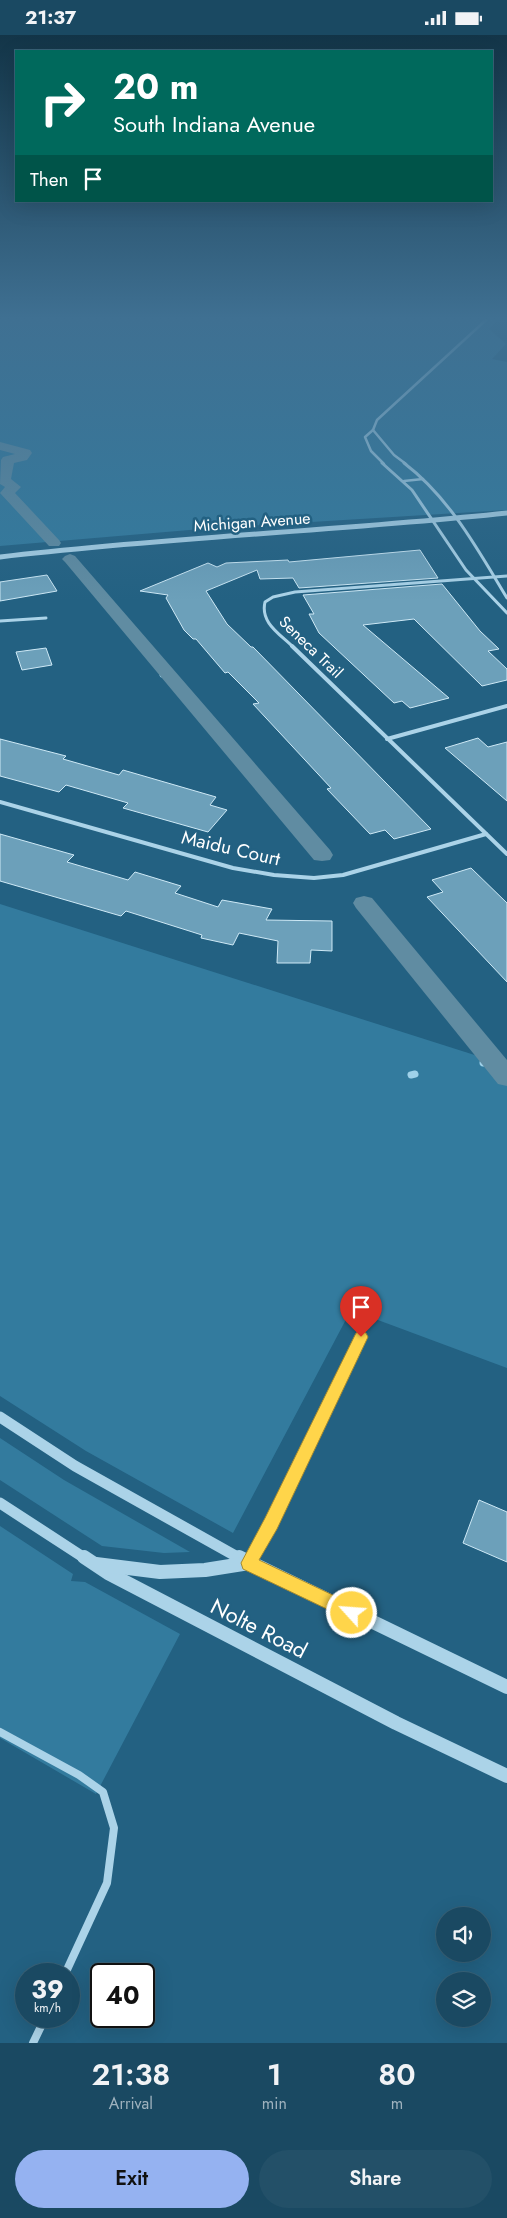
<!DOCTYPE html>
<html lang="en">
<head>
<meta charset="utf-8">
<style>
  :root { --surface:#1a4962; --page:#235068; --text:#f1f3f6; --muted:#9fb2be; --line:#386177; --accent:#95b2f1 }
  body { margin:0; font-family:Jost,sans-serif; background:var(--page); color:var(--text); height:100vh; display:flex; flex-direction:column; font-size:19px; white-space:nowrap }
  * { box-sizing:border-box; margin:0 }
  p { font-size:16px; color:var(--muted) }
  .icon { flex:none; width:28px; height:28px; fill:none; stroke:currentColor; stroke-width:2; stroke-linecap:round; stroke-linejoin:round }
  .map { position:relative; height:2008px; overflow:hidden }
  .details { display:flex; flex-direction:column; background:var(--surface); flex:1 }
  .details>* { flex:none }
  .top-card { position:absolute; left:15px; top:15px; width:478px; height:152px; border-radius:0px; box-shadow:0 5px 20px #0002,0 0 0 1px var(--line); background:#00695c; color:#fff; overflow:hidden }
  .tools { position:absolute; left:436px; top:1872px; display:grid; gap:10px }
  .tools a { display:grid; place-items:center; width:55px; height:55px; border-radius:50%; background:var(--surface); box-shadow:0 5px 20px #0002,0 0 0 1px var(--line); font-size:25px }
  .speed { position:absolute; left:15px; top:1928px; display:flex; gap:10px; font-size:25px; font-weight:700; text-align:center }
  .speed>* { display:grid; place-content:center; width:65px; height:65px; border-radius:50%; background:var(--surface); box-shadow:0 5px 20px #0002,0 0 0 1px var(--line); line-height:1 }
  .speed small { font-size:12px; font-weight:400 }
  .speed .limit { border:2px solid #111; border-radius:8px; background:#fff; color:#111 }
  .pin { position:absolute; display:grid; place-items:center; width:42px; height:42px; color:#fff; margin:-51px -21px; border-radius:50% 50% 50% 0; rotate:-45deg; box-shadow:0 0 5px #0007 }
  .pin .icon { rotate:45deg }
  .me { position:absolute; width:55px; margin:-28px; rotate:296deg; stroke-linejoin:round; filter:drop-shadow(0 0 4px #0008) }
  .turn { display:flex; align-items:center; gap:18px; height:105px; padding:0 15px; font-size:22px }
  .turn .icon { width:65px; height:65px; stroke-width:2.5 }
  .turn b { display:block; font-size:35px; line-height:42px }
  .then { display:flex; align-items:center; height:48px; padding:0 15px; background:#0003; gap:10px; font-size:19px }
  .eta { display:flex; justify-content:space-evenly; align-items:center; height:85px; text-align:center }
  .eta b { font-size:30px; font-weight:600; line-height:35px }
  .primary-button { display:flex; gap:10px; margin-top:auto; padding:10px 15px }
  .primary-button a { flex:1; height:58px; border-radius:30px; background:var(--accent); color:#111; font-size:20px; font-weight:600; line-height:58px; text-align:center }
  .primary-button a+a { background:var(--page); color:var(--text) }
  .status { display:flex; justify-content:space-between; align-items:center; height:35px; padding:0 25px; background:var(--surface); direction:ltr }
  .status svg { height:14px; fill:currentColor }
  .map>svg:first-child { display:block }
  .green { fill:#337b9e }
  .lines { fill:none; stroke-linecap:round; stroke-linejoin:round }
  .stream-far1 { stroke:#9fd1e9; stroke-width:5 }
  .stream { stroke:#9fd1e9; stroke-width:7 }
  .canal { fill:#608ca2; fill-rule:evenodd }
  .building { fill:#6ca0ba; stroke:#cee9f6 }
  .service { stroke:#abd3e8; stroke-width:2.5 }
  .minor-far4 { stroke:#abd3e8; stroke-width:2.5 }
  .minor-far3 { stroke:#abd3e8; stroke-width:3 }
  .minor-far2 { stroke:#abd3e8; stroke-width:4 }
  .minor-far1 { stroke:#abd3e8; stroke-width:6 }
  .minor { stroke:#abd3e8; stroke-width:8 }
  .tertiary-far2 { stroke:#abd3e8; stroke-width:5 }
  .tertiary-far1 { stroke:#abd3e8; stroke-width:11 }
  .tertiary { stroke:#abd3e8; stroke-width:14 }
  .route { fill:#ffd54a; stroke:#a68a30 }
  .labels { text-anchor:middle; dominant-baseline:central; stroke-width:5; stroke-linejoin:round; paint-order:stroke }
  .far-street-label { font-size:16px; fill:#fff; stroke:#236182 }
  .street-label { font-size:19px; fill:#fff; stroke:#236182 }
  .near-street-label { font-size:22px; fill:#fff; stroke:#236182 }
</style>
</head>
<body>
<div class="status"><b>21:37</b><svg viewBox="0 0 49 12"><path d="M0 12V9h3v3zM5 12V6h3v6zM10 12V3h3v9zM15 12V0h3v12zM26 1h20v11H26zM47 4h2v5h-2z"/></svg></div>
<div class="map">
<svg width="507" height="2008" viewBox="0 0 507 2008">
  <rect width="100%" height="100%" fill="#236182"/>
  <g class="green">
    <path d="M0 285H498L489 294 506 309 492 324 507 327V475L213 493 0 511Z"/>
    <path d="M0 869 484 1023 507 1048V1333L351 1275 233 1498 86 1416 0 1361Z"/>
    <path d="M0 1403 64 1445 190 1517 164 1518 102 1511 0 1445Z"/>
    <path d="M0 1491 73 1539 71 1546 85 1547 180 1599 96 1759 0 1703Z"/>
  </g>
  <g class="lines">
    <path class="stream-far1" d="M162 640 167 639"/>
    <g class="stream">
      <path d="M483 1028 493 1027"/>
      <path d="M411 1040 415 1039"/>
    </g>
    <g class="canal">
      <path d="M0 407 30 415 32 418 27 425 14 428 11 444 21 452 15 458 59 505 61 508 59 511H49L0 458 5 452 0 449 1 425 3 422 15 419 0 415Z"/>
      <path d="M70 519 75 521 330 815 333 820 330 825 322 826 314 825 65 527 62 524 65 521Z"/>
      <path d="M364 861 372 863 507 1025V1051L498 1049 356 873 353 868 356 863Z"/>
    </g>
  </g>
  <g class="building">
    <path d="M420 515 438 543 299 553 293 543 260 544 257 535 206 556 227 589 251 612H253L431 794 394 804 385 795 370 799 327 754 331 753 253 669 259 668 228 637 225 638 196 604H193L184 595 166 563 168 560 140 556 208 528 217 532 226 528 288 525 289 527Z"/>
    <path d="M47 540 57 556 0 566V547Z"/>
    <path d="M442 549 480 596 499 614 488 616 507 634V645L482 651 414 584 363 590 449 663 410 673 402 666 394 668 319 598 309 579H314L303 560Z"/>
    <path d="M46 613 52 630 22 635 16 617Z"/>
    <path d="M478 703 488 712 507 707V766L445 713Z"/>
    <path d="M0 704 66 721 63 724 119 740 123 735 216 762 210 770 227 775 208 797 123 773 128 768 66 750 59 757 0 741Z"/>
    <path d="M0 799 74 820 67 827 128 845 135 837 181 851 175 858 218 872 222 865 272 874 266 885 332 886V916L311 915 310 928H277L278 906 239 898 233 910 201 903 202 900 126 876 121 881 0 846Z"/>
    <path d="M471 833 507 868V947L427 862 443 857 432 845Z"/>
    <path d="M479 1465 507 1477V1527L463 1508Z"/>
  </g>
  <g class="lines">
    <path class="service" d="M404 446 423 444"/>
    <g class="minor-far4">
      <path d="M373 395 394 420 406 429"/>
      <path d="M384 429 371 416 365 402 373 395 377 385 486 285"/>
    </g>
    <g class="minor-far3">
      <path d="M382 428 412 455 466 535 507 578"/>
      <path d="M404 428C450 463 478 515 507 563"/>
      <path d="M0 586 46 583"/>
      <path d="M293 612C280 599 260 588 265 567L273 562 295 557 507 541"/>
    </g>
    <g class="minor-far2">
      <path d="M292 611 507 819"/>
      <path d="M387 704 507 671"/>
      <path d="M0 767 233 833 274 840 314 843 343 840 486 799"/>
    </g>
    <path class="minor-far1" d="M251 1524 271 1489 361 1302"/>
    <g class="minor">
      <path d="M250 1526 252 1522"/>
      <path d="M0 1697 79 1740 103 1757 114 1793 107 1848 65 1939"/>
      <path d="M33 2008 46 1981"/>
    </g>
    <path class="tertiary-far2" d="M0 522C169 502 338 496 507 478"/>
    <g class="tertiary-far1">
      <path d="M0 1382 75 1431 241 1524"/>
      <path d="M0 1468 86 1524"/>
    </g>
    <g class="tertiary">
      <path d="M84 1522 108 1538 396 1688 507 1741"/>
      <path d="M239 1522 507 1652"/>
      <path d="M96 1529 160 1537 205 1535 249 1528"/>
    </g>
  </g>
  <linearGradient id="sky" x2="0" y2="1"><stop stop-color="#133548"/><stop offset="0.5" stop-color="#3f7092"/><stop offset="1" stop-color="#3f7092" stop-opacity="0"/></linearGradient>
  <rect width="507" height="566" fill="url(#sky)"/>
  <path class="route" d="M361 1296 366 1298 368 1302 277 1494 259 1525 358 1572 360 1578 358 1583 352 1586 243 1534 241 1528 265 1483 356 1298Z"/>
  <g class="labels">
    <g class="far-street-label">
      <text transform="translate(252 487) rotate(-4)">Michigan Avenue</text>
      <text transform="translate(311 612) rotate(44)">Seneca Trail</text>
    </g>
    <g class="street-label">
      <text transform="translate(231 813) rotate(13)">Maidu Court</text>
    </g>
    <g class="near-street-label">
      <text transform="translate(259 1593) rotate(27)">Nolte Road</text>
    </g>
  </g>
</svg>
<div class="tools">
<a><svg class="icon" aria-label="sound" viewBox="0 0 24 24"><path d="M4 9h4l5-4v14l-5-4H4zM17 9q2 3 0 6"/></svg></a>
<a><svg class="icon" aria-label="layers" viewBox="0 0 24 24"><path d="M12 4l9 5-9 5-9-5zM3 14l9 5 9-5"/></svg></a>
</div>
<div class="speed"><div>39<small>km/h</small></div><div class="limit">40</div></div>
<div class="pin" style="left:361px;top:1302px;background:#d93025"><svg class="icon" aria-label="arrive" viewBox="0 0 24 24"><path d="M6 21V4h12l-3 4 3 4H6"/></svg></div>
<svg class="me" style="left:352px;top:1578px" viewBox="-20 -20 40 40"><circle r="17" fill="#ffd54a" stroke="#fff" stroke-width="3"/><path d="M0-11L8 9 0 5-8 9z" fill="#fff"/></svg>
<div class="top-card">
<div class="turn"><svg class="icon" aria-label="right" viewBox="0 0 24 24"><path d="M7 20v-9h11M14 6l5 5-5 5"/></svg><div><b>20 m</b>South Indiana Avenue</div></div>
<div class="then">Then<svg class="icon" aria-label="arrive" viewBox="0 0 24 24"><path d="M6 21V4h12l-3 4 3 4H6"/></svg></div>
</div>
</div>
<section class="details">
<div class="eta">
<div><b>21:38</b><p>Arrival</p></div>
<div><b>1</b><p>min</p></div>
<div><b>80</b><p>m</p></div>
</div>
<div class="primary-button"><a>Exit</a><a>Share</a></div>
</section>
</body>
</html>
